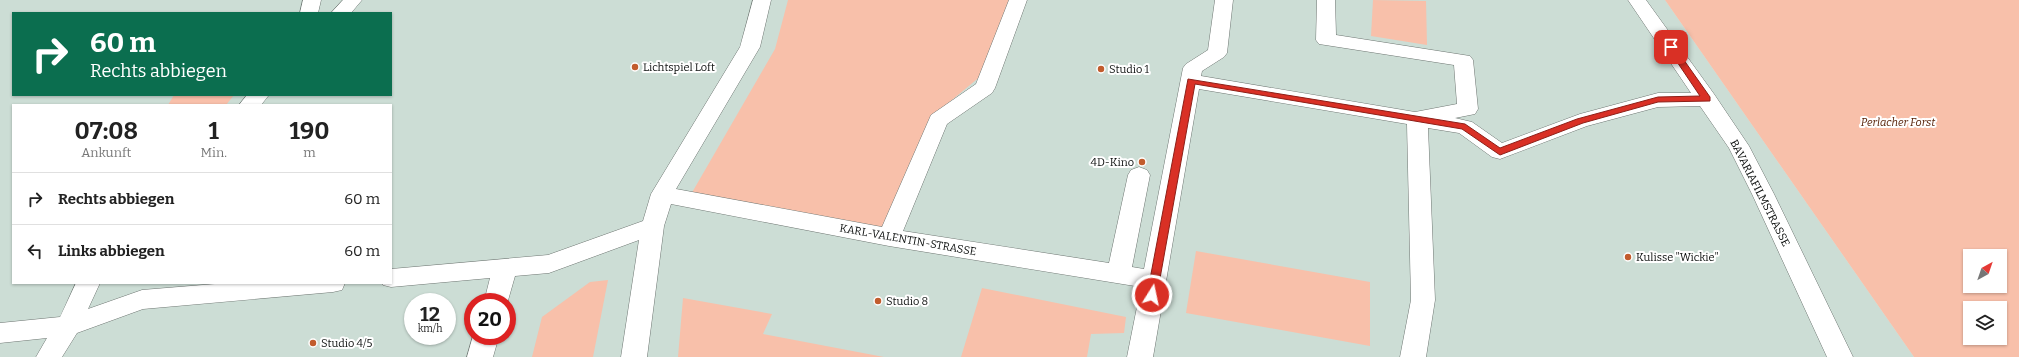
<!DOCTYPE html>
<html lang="de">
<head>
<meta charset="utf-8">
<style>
  :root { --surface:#fff; --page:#f2f2f2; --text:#222; --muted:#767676; --line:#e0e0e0 }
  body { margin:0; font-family:Bitter,serif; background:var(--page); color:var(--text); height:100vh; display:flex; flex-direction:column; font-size:15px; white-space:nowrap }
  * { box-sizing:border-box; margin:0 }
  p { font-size:13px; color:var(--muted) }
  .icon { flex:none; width:22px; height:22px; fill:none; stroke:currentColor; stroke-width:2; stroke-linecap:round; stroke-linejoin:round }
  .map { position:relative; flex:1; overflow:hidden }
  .sheet { position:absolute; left:12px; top:104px; width:380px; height:180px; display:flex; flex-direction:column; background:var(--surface); border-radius:0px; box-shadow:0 1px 3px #0004 }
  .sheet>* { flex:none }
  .banner { position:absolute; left:12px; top:12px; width:380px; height:84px; border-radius:0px; box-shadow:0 1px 3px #0004; background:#0b6e4f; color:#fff; overflow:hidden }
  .needle { width:26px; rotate:40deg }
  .controls { position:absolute; left:1963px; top:249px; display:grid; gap:8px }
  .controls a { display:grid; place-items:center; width:44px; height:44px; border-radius:0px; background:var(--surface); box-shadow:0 1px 3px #0004; font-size:20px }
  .speed { position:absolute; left:404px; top:293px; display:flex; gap:8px; font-size:20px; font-weight:700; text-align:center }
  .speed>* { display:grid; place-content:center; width:52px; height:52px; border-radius:50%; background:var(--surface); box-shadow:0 1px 3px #0004; line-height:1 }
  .speed small { font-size:10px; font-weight:400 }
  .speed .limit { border:6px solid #d22; background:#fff; color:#111 }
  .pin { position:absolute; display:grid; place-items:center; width:34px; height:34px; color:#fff; margin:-17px; border-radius:8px; box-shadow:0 2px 6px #0006 }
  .me { position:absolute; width:44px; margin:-22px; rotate:10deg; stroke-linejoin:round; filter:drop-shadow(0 0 3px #0008) }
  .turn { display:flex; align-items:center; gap:14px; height:84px; padding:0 12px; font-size:18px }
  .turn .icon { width:52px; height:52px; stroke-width:2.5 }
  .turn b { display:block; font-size:28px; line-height:34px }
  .eta { display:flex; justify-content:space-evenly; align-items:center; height:68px; text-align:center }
  .eta b { font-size:24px; font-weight:700; line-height:28px }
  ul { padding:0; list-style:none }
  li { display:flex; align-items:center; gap:12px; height:52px; padding:0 12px; border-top:1px solid var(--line) }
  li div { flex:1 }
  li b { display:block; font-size:15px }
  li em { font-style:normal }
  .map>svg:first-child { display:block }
  .built { fill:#ccddd5; fill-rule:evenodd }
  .green { fill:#f8c0aa; fill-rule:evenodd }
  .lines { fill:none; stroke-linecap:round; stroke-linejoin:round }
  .minor-casing { stroke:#6e7672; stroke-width:1 }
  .minor { fill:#fff; fill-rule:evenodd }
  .route { fill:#d93025; stroke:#8d1f18 }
  .poi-dot { fill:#c25c2d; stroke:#fff; stroke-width:1.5 }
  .labels { text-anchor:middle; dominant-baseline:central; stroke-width:4; stroke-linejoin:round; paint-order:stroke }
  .poi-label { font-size:11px; fill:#0b0e0d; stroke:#fff; text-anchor:start }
  .park-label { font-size:11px; font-style:italic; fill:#562006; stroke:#fff }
  .street-label { font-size:11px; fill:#0b0e0d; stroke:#fff }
</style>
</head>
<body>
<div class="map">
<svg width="2019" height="357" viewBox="0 0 2019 357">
  <rect width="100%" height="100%" fill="#dde6e2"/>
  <path class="built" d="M0 0H1665L1914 357H0ZM13 13H391V95H13ZM13 105H391V283H13ZM413 302H447V336H413ZM473 302H507V336H473Z"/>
  <g class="green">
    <path d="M788 0H1011L982 75 934 115 885 232 690 196 775 49Z"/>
    <path d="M1373 0 1426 1 1427 45 1371 36Z"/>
    <path d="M1665 0H2019V357H1914ZM1970 256H2000V286H1970ZM1970 308H2000V338H1970Z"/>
    <path d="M174 95H234L226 105H168Z"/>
    <path d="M1196 251 1370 282V346L1186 313Z"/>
    <path d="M608 280 593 357H532L542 317 590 282Z"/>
    <path d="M982 288 1126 317 1124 333 1091 334 1087 357H961Z"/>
    <path d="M683 298 772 314 763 334 884 357H678Z"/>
  </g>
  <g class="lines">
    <defs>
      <g id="minor">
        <path d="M303 0H321L318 13H300Z"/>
        <path d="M343 0H362L351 13H331Z"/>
        <path d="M753 0H771L760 47 676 189 882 227 931 115 976 84 1009 0H1027L995 88 992 93 947 124 903 231 1109 263 1128 175 1131 170 1139 167 1147 170 1150 175 1132 267 1144 269 1183 68 1186 64 1208 50 1215 0H1233L1227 53 1224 57 1202 71 1201 76 1415 112 1457 104 1454 65 1319 44 1316 40 1317 0H1335L1336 35 1470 56 1473 60 1478 109 1475 114 1455 118 1472 122 1502 143 1580 114 1658 93H1691L1628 0H1646L1714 94 1749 146 1774 194 1853 357H1827L1752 194 1729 148 1700 106 1658 107 1587 126 1500 159 1492 157 1459 133 1428 128 1435 300 1426 357H1400L1411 300 1407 124 1199 89 1153 357H1127L1141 287 889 246 671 204 664 226 647 357H621L639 240 549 273 515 276 507 304V302H484L490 278 391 287 383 285 382 283H391V269L548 255 643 221 651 194 740 47Z"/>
        <path d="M247 95H269L261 105H239Z"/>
        <path d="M76 283H100L88 309 142 290 227 283H345L342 290 333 292 143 309 77 333 62 357H36L47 338 0 343V323L60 317Z"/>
        <path d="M473 336H499L493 357H467Z"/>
      </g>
    </defs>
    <use href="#minor" class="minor-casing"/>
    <use href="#minor" class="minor"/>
  </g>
  <path class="route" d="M1671 45 1674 46 1710 97V101L1658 102 1583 123 1500 155 1462 129 1195 84 1157 295 1152 299 1147 295 1188 79 1465 124 1500 148 1577 119 1658 97 1700 96 1667 47Z"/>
  <g class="poi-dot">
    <circle cx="635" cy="67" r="4"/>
    <circle cx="1101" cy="69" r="4"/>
    <circle cx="1142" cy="162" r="4"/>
    <circle cx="1628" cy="257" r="4"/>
    <circle cx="878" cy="301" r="4"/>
    <circle cx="313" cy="343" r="4"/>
  </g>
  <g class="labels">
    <g class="poi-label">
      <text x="643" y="67">Lichtspiel Loft</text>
      <text x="1109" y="69">Studio 1</text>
      <text x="1134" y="162" text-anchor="end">4D-Kino</text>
      <text x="1636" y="257">Kulisse "Wickie"</text>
      <text x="886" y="301">Studio 8</text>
      <text x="321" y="343">Studio 4/5</text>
    </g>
    <g class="park-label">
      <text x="1898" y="122">Perlacher Forst</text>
    </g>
    <g class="street-label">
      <text transform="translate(1760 193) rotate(63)">BAVARIAFILMSTRASSE</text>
      <text transform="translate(908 240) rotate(10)">KARL-VALENTIN-STRASSE</text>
    </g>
  </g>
</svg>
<div class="controls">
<a><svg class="needle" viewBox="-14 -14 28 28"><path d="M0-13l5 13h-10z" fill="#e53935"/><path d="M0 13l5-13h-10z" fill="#767676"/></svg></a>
<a><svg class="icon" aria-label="layers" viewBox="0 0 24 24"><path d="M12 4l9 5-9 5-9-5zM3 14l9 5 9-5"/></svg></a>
</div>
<div class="speed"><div>12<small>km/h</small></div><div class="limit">20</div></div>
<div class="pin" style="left:1671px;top:47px;background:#d93025"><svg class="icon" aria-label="arrive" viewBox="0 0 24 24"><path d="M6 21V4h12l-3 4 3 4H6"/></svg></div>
<svg class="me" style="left:1152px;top:295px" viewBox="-20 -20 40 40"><circle r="17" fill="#d93025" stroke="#fff" stroke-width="3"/><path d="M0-11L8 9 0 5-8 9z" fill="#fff"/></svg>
<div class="banner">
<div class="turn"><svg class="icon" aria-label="right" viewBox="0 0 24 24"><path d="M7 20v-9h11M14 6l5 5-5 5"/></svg><div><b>60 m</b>Rechts abbiegen</div></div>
</div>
<section class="sheet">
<div class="eta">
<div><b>07:08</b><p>Ankunft</p></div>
<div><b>1</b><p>Min.</p></div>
<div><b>190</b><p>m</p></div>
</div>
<ul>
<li><svg class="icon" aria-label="right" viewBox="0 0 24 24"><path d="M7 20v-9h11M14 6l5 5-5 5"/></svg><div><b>Rechts abbiegen</b></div><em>60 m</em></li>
<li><svg class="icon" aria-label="left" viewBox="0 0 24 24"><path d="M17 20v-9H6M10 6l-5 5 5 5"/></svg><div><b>Links abbiegen</b></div><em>60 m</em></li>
</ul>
</section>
</div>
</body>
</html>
